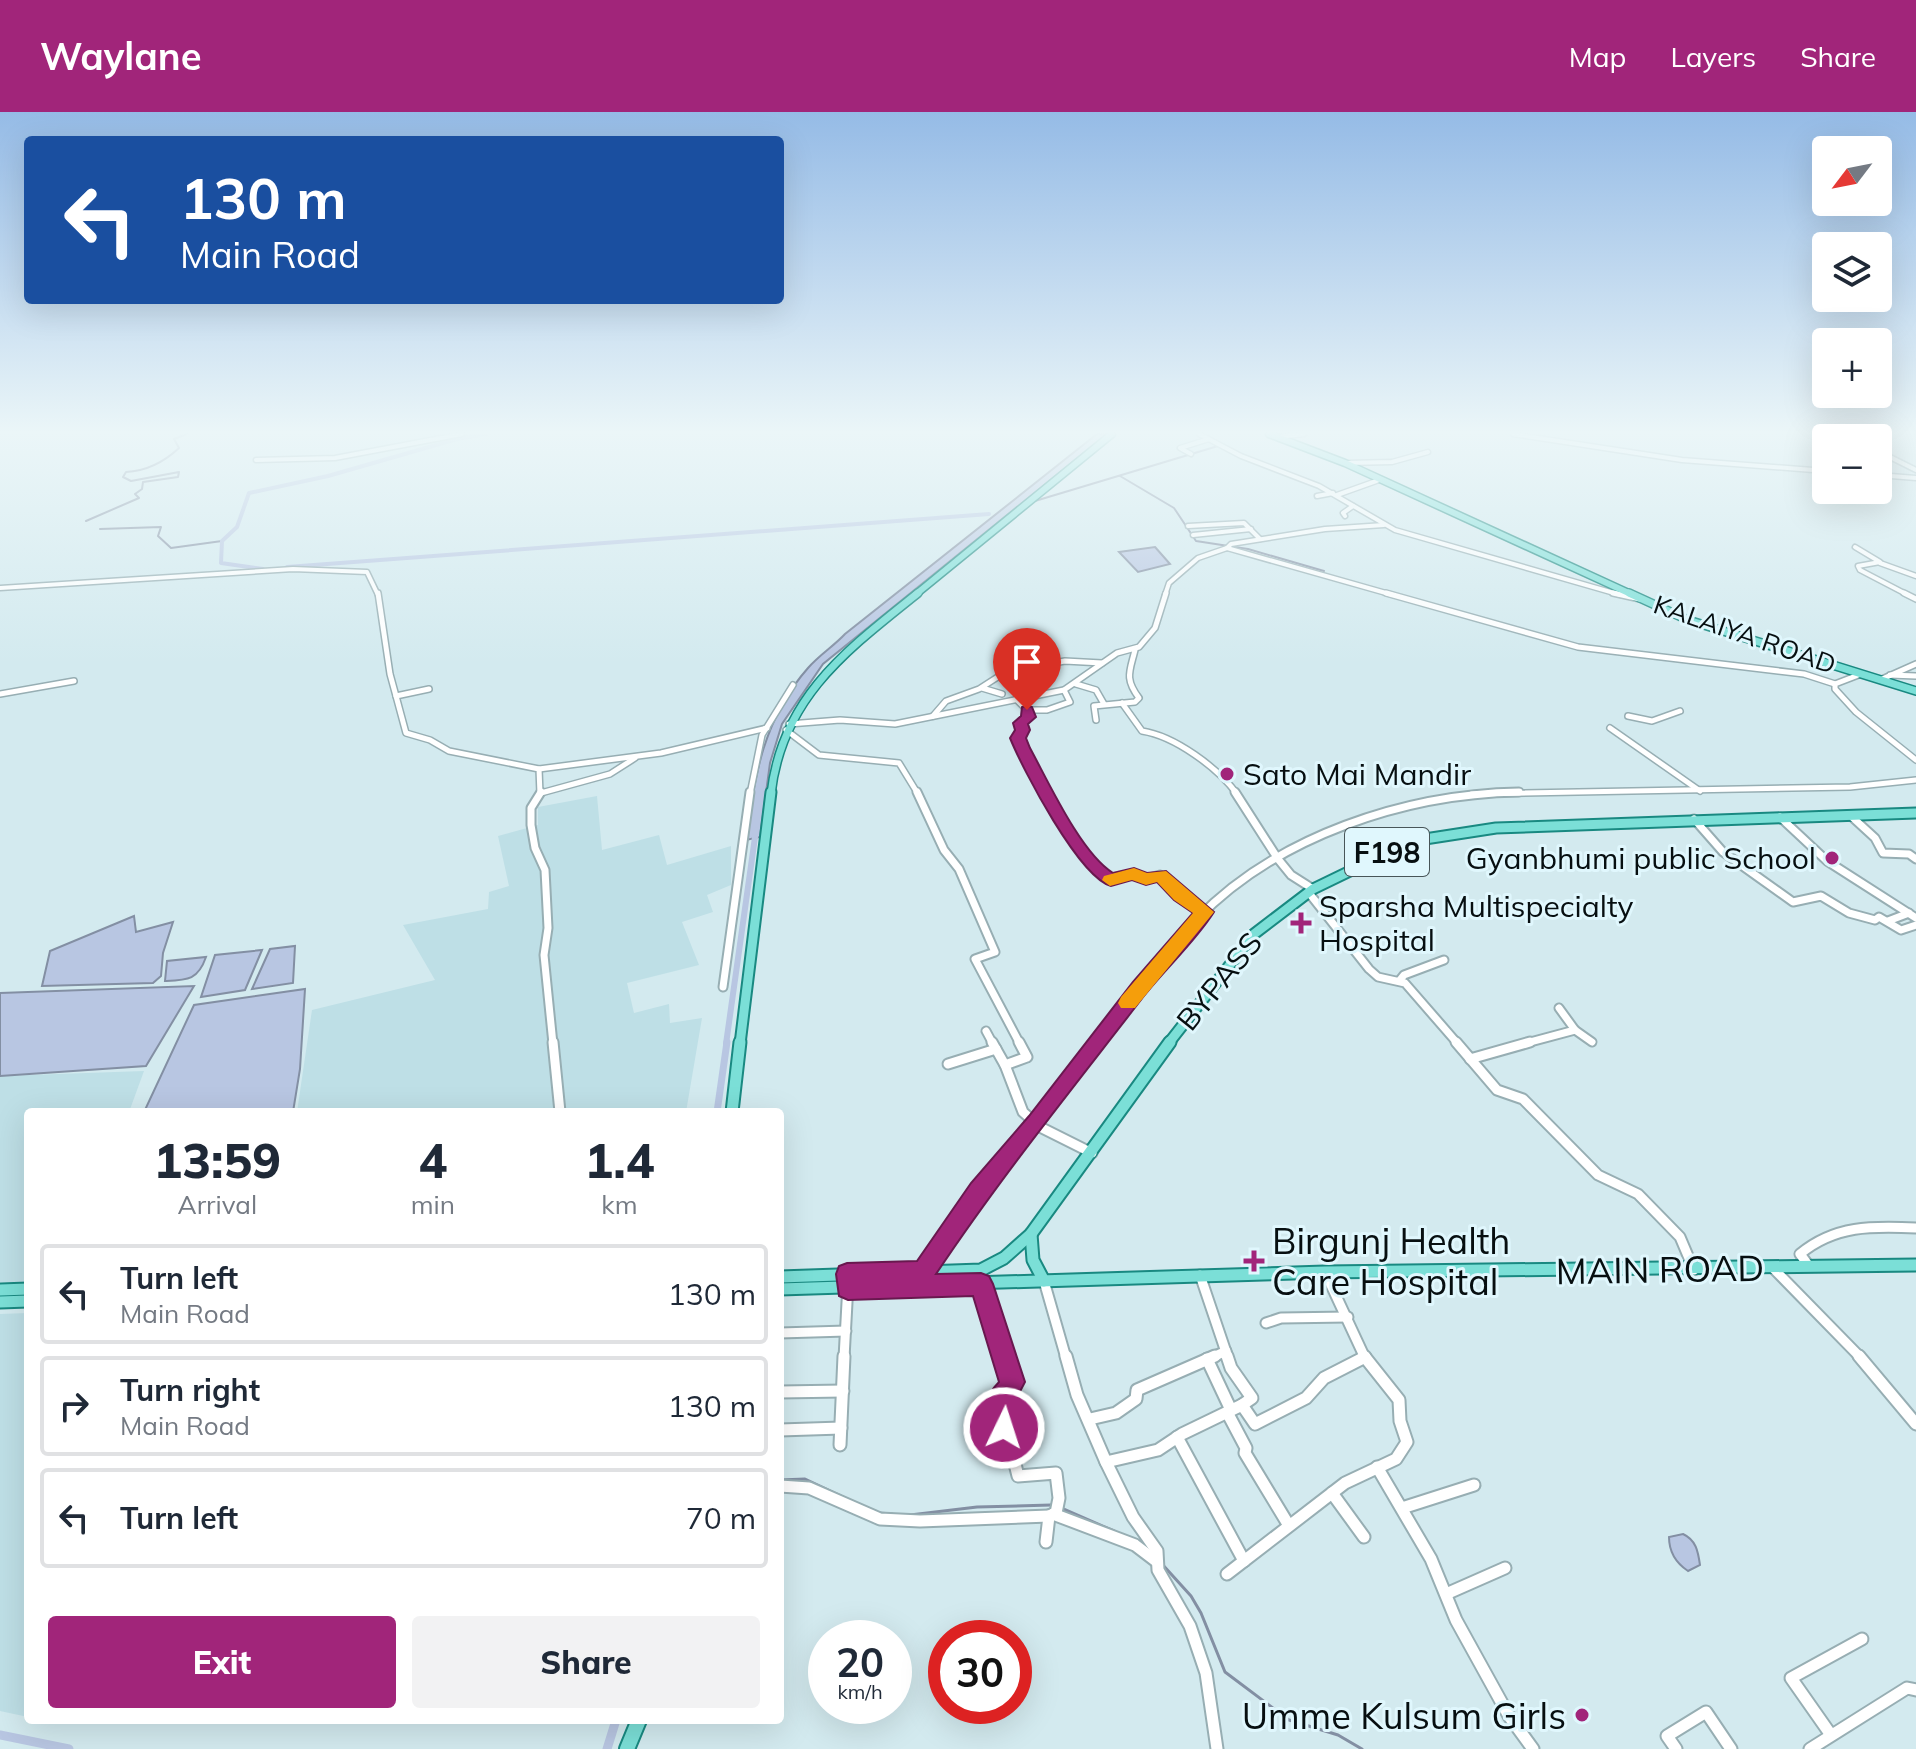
<!DOCTYPE html>
<html lang="en">
<head>
<meta charset="utf-8">
<style>
  :root { --surface:#fff; --page:#f2f2f3; --text:#1f2937; --muted:#747a83; --line:#e0e1e3; --accent:#a1257a }
  body { margin:0; font-family:Mulish,sans-serif; background:var(--page); color:var(--text); height:100vh; display:flex; flex-direction:column; font-size:30px; white-space:nowrap }
  * { box-sizing:border-box; margin:0 }
  p { font-size:26px; color:var(--muted) }
  .icon { flex:none; width:44px; height:44px; fill:none; stroke:currentColor; stroke-width:2; stroke-linecap:round; stroke-linejoin:round }
  .map { position:relative; flex:1; overflow:hidden }
  .sheet { position:absolute; left:24px; top:996px; width:760px; height:616px; display:flex; flex-direction:column; background:var(--surface); border-radius:8px; box-shadow:0 8px 32px #0002 }
  .sheet>* { flex:none }
  .hud { position:absolute; left:24px; top:24px; width:760px; height:168px; border-radius:8px; box-shadow:0 8px 32px #0002; background:#1a4fa0; color:#fff; overflow:hidden }
  .needle { width:52px; rotate:238deg }
  .fabs { position:absolute; left:1812px; top:24px; display:grid; gap:16px }
  .fabs a { display:grid; place-items:center; width:80px; height:80px; border-radius:8px; background:var(--surface); box-shadow:0 8px 32px #0002; font-size:40px }
  .speed { position:absolute; left:808px; top:1508px; display:flex; gap:16px; font-size:40px; font-weight:700; text-align:center }
  .speed>* { display:grid; place-content:center; width:104px; height:104px; border-radius:50%; background:var(--surface); box-shadow:0 8px 32px #0002; line-height:1 }
  .speed small { font-size:20px; font-weight:400 }
  .speed .limit { border:12px solid #d22; background:#fff; color:#111 }
  .pin { position:absolute; display:grid; place-items:center; width:68px; height:68px; color:#fff; margin:-82px -34px; border-radius:50% 50% 50% 0; rotate:-45deg; box-shadow:0 0 8px #0007 }
  .pin .icon { rotate:45deg }
  .me { position:absolute; width:88px; margin:-44px; rotate:4deg; stroke-linejoin:round; filter:drop-shadow(0 0 6px #0008) }
  .turn { display:flex; align-items:center; gap:28px; height:168px; padding:0 24px; font-size:36px }
  .turn .icon { width:104px; height:104px; stroke-width:2.5 }
  .turn b { display:block; font-size:56px; line-height:68px }
  .eta { display:flex; justify-content:space-evenly; align-items:center; height:136px; text-align:center }
  .eta b { font-size:48px; font-weight:800; line-height:56px }
  .button { display:flex; gap:16px; margin-top:auto; padding:16px 24px }
  .button a { flex:1; height:92px; border-radius:8px; background:var(--accent); color:#fff; font-size:32px; font-weight:800; line-height:92px; text-align:center }
  .button a+a { background:var(--page); color:var(--text) }
  ul { padding:0; list-style:none }
  li { display:flex; align-items:center; gap:24px; height:100px; margin:0 16px 12px; padding:0 8px; border:4px solid var(--line); border-radius:8px }
  li div { flex:1 }
  li b { display:block; font-size:30px }
  li em { font-style:normal }
  header { display:flex; align-items:center; gap:48px; box-sizing:border-box; height:112px; padding:0 40px; background:var(--accent); color:#fff }
  header strong { font-size:38px }
  nav { display:flex; gap:44px; margin-inline-start:auto; font-size:28px }
  .map>svg:first-child { display:block }
  .built { fill:#bedfe6 }
  .water { fill:#b8c6e2; stroke:#838fa3; stroke-width:2 }
  .lines { fill:none; stroke-linecap:round; stroke-linejoin:round }
  .stream-far1 { stroke:#838fa3; stroke-width:2 }
  .stream { stroke:#838fa3; stroke-width:3 }
  .canal-far3 { stroke:#b8c6e2; stroke-width:4 }
  .canal-far2 { stroke:#b8c6e2; stroke-width:6 }
  .canal-far1 { stroke:#b8c6e2; stroke-width:7 }
  .canal { stroke:#b8c6e2; stroke-width:9 }
  .minor-far4-casing { stroke:#97aeb3; stroke-width:7 }
  .minor-far3-casing { stroke:#97aeb3; stroke-width:8 }
  .minor-far2-casing { stroke:#97aeb3; stroke-width:11 }
  .minor-far1-casing { stroke:#97aeb3; stroke-width:13 }
  .minor-casing { stroke:#97aeb3; stroke-width:15 }
  .major-far4-casing { stroke:#198981; stroke-width:9 }
  .major-far3-casing { stroke:#198981; stroke-width:10 }
  .major-far2-casing { stroke:#198981; stroke-width:13 }
  .major-far1-casing { stroke:#198981; stroke-width:15 }
  .major-casing { stroke:#198981; stroke-width:18 }
  .minor-far4 { stroke:#fff; stroke-width:4 }
  .minor-far3 { stroke:#fff; stroke-width:5 }
  .minor-far2 { stroke:#fff; stroke-width:7 }
  .minor-far1 { stroke:#fff; stroke-width:9 }
  .minor { stroke:#fff; stroke-width:11 }
  .major-far4 { stroke:#7bdfd7; stroke-width:6 }
  .major-far3 { stroke:#7bdfd7; stroke-width:7 }
  .major-far2 { stroke:#7bdfd7; stroke-width:9 }
  .major-far1 { stroke:#7bdfd7; stroke-width:11 }
  .major { stroke:#7bdfd7; stroke-width:14 }
  .route { fill:#a1257a; stroke:#69184f; stroke-width:2 }
  .slow { fill:#f59e0b }
  .poi-dot { fill:#a1257a; stroke:#e0f7fd; stroke-width:3 }
  .labels { text-anchor:middle; dominant-baseline:central; stroke-width:6; stroke-linejoin:round; paint-order:stroke }
  .far-street-label { font-size:26px; fill:#070f11; stroke:#e0f7fd }
  .shield { fill:#e0f7fd; stroke:#485558; stroke-width:2 }
  .shield-label { font-size:28px; font-weight:bold; fill:#070f11 }
  .poi-label { font-size:30px; fill:#070f11; stroke:#e0f7fd; text-anchor:start }
  .street-label { font-size:30px; fill:#070f11; stroke:#e0f7fd }
  .near-poi-label { font-size:36px; fill:#070f11; stroke:#e0f7fd; text-anchor:start }
  .near-street-label { font-size:36px; fill:#070f11; stroke:#e0f7fd }
</style>
</head>
<body>
<header>
<strong>Waylane</strong>
<nav><a>Map</a><a>Layers</a><a>Share</a></nav>
</header>
<div class="map">
<svg width="1916" height="1637" viewBox="0 0 1916 1637">
  <rect width="100%" height="100%" fill="#d3eaef"/>
  <g class="built">
    <path d="M597 684 602 738 659 723 667 753 731 734V773L707 783 713 800 682 810 699 853 627 871 634 901 669 892 670 911 702 906 686 1000H297L312 898 435 868 403 813 488 797 489 780 509 774 498 724 538 713V695Z"/>
    <path d="M144 959 129 1000H28V1170H0V964Z"/>
    <path d="M28 1201V1605L0 1599V1202Z"/>
  </g>
  <g class="water">
    <path d="M1097 322H1107L823 552 782 612 770 651 760 725 746 728C754 664 764 606 808 556 819 543 834 534 845 522Z"/>
    <path d="M1155 435 1170 452 1138 460 1119 440Z"/>
    <path d="M134 804 136 820 173 810 163 841 161 864 153 871 42 874 50 839Z"/>
    <path d="M295 834 293 871 252 877 270 837Z"/>
    <path d="M262 838 245 878 201 885 215 843Z"/>
    <path d="M206 845C198 868 188 868 165 869L167 849Z"/>
    <path d="M194 874 146 954 0 964V881Z"/>
    <path d="M305 877 300 957 293 1000H144L194 893Z"/>
    <path d="M1683 1422C1696 1428 1698 1439 1700 1453L1688 1459C1676 1451 1669 1439 1669 1425Z"/>
  </g>
  <g class="lines">
    <g class="stream-far1">
      <path d="M1120 364 1174 396 1196 429 1248 437 1324 459"/>
      <path d="M1035 389 1218 334"/>
      <path d="M86 409 139 386 135 382 142 377 143 370 178 365 179 360 131 369 123 365 126 360C147 359 164 350 179 336L174 327 187 322"/>
      <path d="M100 417 161 415 158 424 171 436 222 429"/>
    </g>
    <g class="stream">
      <path d="M780 1368 805 1367 858 1392"/>
      <path d="M1061 1396 1114 1419"/>
      <path d="M879 1401 892 1402"/>
      <path d="M910 1403 977 1395 1051 1393"/>
      <path d="M1162 1452 1191 1484 1201 1501 1225 1560 1289 1608 1338 1623 1362 1637"/>
    </g>
    <g class="canal-far3">
      <path d="M287 455 989 402"/>
      <path d="M263 457 221 451 222 429 237 415 249 381 328 364 457 327 486 322"/>
    </g>
    <path class="canal-far2" d="M726 932 756 718"/>
    <path class="canal-far1" d="M717 1000 727 930"/>
    <g class="canal">
      <path d="M0 1623 69 1637"/>
      <path d="M607 1637 616 1608"/>
    </g>
    <defs>
      <g id="minor-far4">
        <path d="M1199 322 1241 344 1319 374 1395 418 1621 483"/>
        <path d="M1513 322 1682 348 1826 359"/>
        <path d="M1855 322 1860 326"/>
        <path d="M1278 325 1304 322"/>
        <path d="M1878 339 1916 358"/>
        <path d="M1191 342 1180 336 1209 327"/>
        <path d="M256 348 335 346 462 322"/>
        <path d="M1345 351 1392 350 1428 340"/>
        <path d="M1878 363 1916 366"/>
        <path d="M1337 383 1379 368"/>
        <path d="M1317 384 1333 381"/>
        <path d="M1345 404 1343 401 1353 394"/>
        <path d="M1188 414 1244 411 1260 427"/>
        <path d="M1193 423 1251 417"/>
        <path d="M1855 435 1880 450 1858 454 1860 458 1908 483"/>
        <path d="M1227 436 1231 432 1325 417 1384 413"/>
        <path d="M1880 451 1916 464"/>
        <path d="M0 476 293 457 367 460 378 483"/>
        <path d="M1165 483 1169 471 1198 446 1227 436 1393 483"/>
      </g>
      <g id="minor-far3">
        <path d="M378 481 390 562 396 584"/>
        <path d="M1386 481 1578 535 1804 562 1835 572"/>
        <path d="M1613 481 1640 487"/>
        <path d="M1904 481 1916 487"/>
        <path d="M1861 562 1835 572V577L1856 600 1916 648"/>
        <path d="M1890 563 1916 564"/>
        <path d="M1880 568 1916 552"/>
        <path d="M1076 572 1096 578 1104 592"/>
        <path d="M982 576 1002 582"/>
        <path d="M429 577 396 584 406 621 430 628 449 639 539 657 540 682"/>
        <path d="M0 582 74 569"/>
        <path d="M1016 587 1027 598H1047L1070 590 1064 578"/>
        <path d="M1122 591 1142 619C1175 624 1218 656 1237 682"/>
        <path d="M1027 598 1029 605 1020 611 1023 618 1018 626 1048 682"/>
        <path d="M933 604 946 589 979 577 1007 559 1065 549 1102 551"/>
        <path d="M1628 604 1652 609 1680 599"/>
        <path d="M1096 608 1094 594 1135 590 1139 586C1124 566 1130 559 1135 538"/>
        <path d="M789 612 840 608 895 612 1064 578 1117 541 1139 535 1155 516 1166 481"/>
        <path d="M1610 616 1700 679"/>
        <path d="M786 618 819 643 899 651 918 682"/>
        <path d="M539 657 661 641 767 616"/>
        <path d="M541 681 610 662 635 646"/>
        <path d="M750 682 762 623 793 573"/>
        <path d="M1471 682 1850 675 1916 668"/>
      </g>
      <g id="minor-far2">
        <path d="M541 680 531 696V713L535 736 545 758 548 816 544 843 553 932"/>
        <path d="M917 680 944 738 959 757 995 840 975 847 1020 932"/>
        <path d="M1047 680C1064 712 1080 749 1111 768L1134 762 1146 767 1160 763 1180 784 1205 800"/>
        <path d="M1235 680 1278 747 1291 763 1313 777"/>
        <path d="M1851 704 1875 726 1883 741 1909 742 1916 747"/>
        <path d="M1780 705 1827 749 1916 806"/>
        <path d="M1694 707 1723 740 1793 790 1821 784 1849 801 1875 808 1879 805 1901 818 1916 813"/>
        <path d="M1309 781 1369 857 1378 865 1405 871 1458 932"/>
        <path d="M1888 809 1909 801"/>
        <path d="M1400 868 1404 863 1444 848"/>
        <path d="M723 875 750 680"/>
        <path d="M1575 918 1592 930"/>
        <path d="M986 919 993 932"/>
        <path d="M1096 932C1129 892 1160 846 1196 808 1277 724 1405 682 1519 680"/>
        <path d="M1523 932 1575 918 1559 896"/>
      </g>
      <g id="minor-far1">
        <path d="M553 930 560 1000"/>
        <path d="M992 930 1005 953"/>
        <path d="M1019 930 1027 945 1005 953 1023 1000 1040 1015 1092 1041"/>
        <path d="M1456 930 1497 978 1523 987 1598 1063 1638 1082 1680 1125 1694 1158"/>
        <path d="M1470 947 1530 930"/>
        <path d="M948 952 996 937"/>
        <path d="M1809 1154 1800 1142C1835 1113 1872 1114 1916 1116"/>
        <path d="M1772 1155 1861 1246"/>
        <path d="M1325 1160 1365 1246"/>
        <path d="M923 1161 979 1079 1098 930"/>
        <path d="M1200 1163 1228 1246"/>
        <path d="M1044 1169 1066 1246"/>
        <path d="M981 1172 1004 1246"/>
        <path d="M1266 1211 1281 1206 1348 1205"/>
        <path d="M780 1221 846 1219"/>
        <path d="M844 1246 848 1172"/>
        <path d="M1211 1246 1226 1239"/>
      </g>
      <g id="minor">
        <path d="M1004 1244 1012 1270 999 1288 1018 1364 1056 1361 1059 1386 1056 1401 1049 1404 1046 1430"/>
        <path d="M1066 1244 1077 1283 1106 1350 1133 1405 1157 1439 1158 1458 1190 1514 1206 1561 1217 1637"/>
        <path d="M1227 1244 1231 1256 1252 1286 1242 1293"/>
        <path d="M1859 1244 1916 1312"/>
        <path d="M1207 1247 1231 1298"/>
        <path d="M780 1280 843 1279"/>
        <path d="M1228 1302 1246 1336 1245 1341 1288 1412"/>
        <path d="M1090 1307 1116 1301 1136 1287 1137 1278 1215 1244"/>
        <path d="M780 1318 841 1316"/>
        <path d="M1177 1325 1244 1449"/>
        <path d="M840 1333 844 1244"/>
        <path d="M1106 1350 1158 1338 1182 1322 1242 1293 1255 1312 1306 1286 1324 1266 1365 1245"/>
        <path d="M1377 1355 1431 1447 1456 1508 1509 1604 1533 1637"/>
        <path d="M780 1374 809 1376 880 1407 920 1409 1049 1404"/>
        <path d="M1332 1381 1364 1425"/>
        <path d="M1402 1396 1474 1373"/>
        <path d="M1053 1402 1135 1433 1156 1449"/>
        <path d="M1227 1462 1345 1371 1396 1347 1407 1330 1400 1309 1399 1288 1364 1244"/>
        <path d="M1446 1482 1505 1456"/>
        <path d="M1831 1623 1791 1566 1862 1527"/>
        <path d="M1676 1637 1667 1624 1706 1600 1731 1637"/>
        <path d="M1810 1637 1907 1576 1916 1578"/>
      </g>
      <g id="major-far4">
        <path d="M1269 322 1345 351 1633 483"/>
        <path d="M915 483 1112 322"/>
      </g>
      <g id="major-far3">
        <path d="M1629 481 1688 508 1916 579"/>
        <path d="M771 682C782 585 847 538 918 481"/>
      </g>
      <g id="major-far2">
        <path d="M740 932 771 680"/>
        <path d="M1168 932 1254 822 1313 777 1412 729 1496 716 1916 701"/>
      </g>
      <g id="major-far1">
        <path d="M732 1000 740 930"/>
        <path d="M1031 1122 1033 1148 1044 1169"/>
        <path d="M780 1165 981 1158 1004 1146 1031 1122 1170 930"/>
        <path d="M780 1177 1325 1160 1916 1153"/>
        <path d="M0 1178 28 1177"/>
        <path d="M0 1190 28 1189"/>
      </g>
      <path id="major" d="M627 1637 639 1608"/>
    </defs>
    <use href="#minor-far4" class="minor-far4-casing"/>
    <use href="#minor-far3" class="minor-far3-casing"/>
    <use href="#minor-far2" class="minor-far2-casing"/>
    <use href="#minor-far1" class="minor-far1-casing"/>
    <use href="#minor" class="minor-casing"/>
    <use href="#major-far4" class="major-far4-casing"/>
    <use href="#major-far3" class="major-far3-casing"/>
    <use href="#major-far2" class="major-far2-casing"/>
    <use href="#major-far1" class="major-far1-casing"/>
    <use href="#major" class="major-casing"/>
    <use href="#minor-far4" class="minor-far4"/>
    <use href="#minor-far3" class="minor-far3"/>
    <use href="#minor-far2" class="minor-far2"/>
    <use href="#minor-far1" class="minor-far1"/>
    <use href="#minor" class="minor"/>
    <use href="#major-far4" class="major-far4"/>
    <use href="#major-far3" class="major-far3"/>
    <use href="#major-far2" class="major-far2"/>
    <use href="#major-far1" class="major-far1"/>
    <use href="#major" class="major"/>
  </g>
  <linearGradient id="sky" x2="0" y2="1"><stop stop-color="#95bbe6"/><stop offset="0.58" stop-color="#ebf6f8"/><stop offset="1" stop-color="#ebf6f8" stop-opacity="0"/></linearGradient>
  <rect width="1916" height="552" fill="url(#sky)"/>
  <path class="route" d="M1027 594 1032 595 1036 605 1028 612 1030 618 1026 626 1030 636C1049 671 1081 741 1113 761L1134 756 1147 761 1166 759 1214 800C1195 830 1166 856 1144 884 1073 976 1000 1066 936 1162L981 1161 989 1164 993 1172 1025 1270 1013 1293 1018 1316 1014 1325 1004 1329 995 1325C986 1304 982 1286 999 1270L973 1184 848 1188 839 1184 836 1162 839 1154 847 1151 917 1149 971 1071 1029 1004 1133 870 1193 801 1174 788 1157 770 1146 773 1132 768 1111 774C1079 765 1023 658 1010 626L1015 618 1013 611 1021 604 1022 595Z"/>
  <path class="slow" d="M1134 756 1147 761 1166 759 1214 800 1135 896H1121L1118 891 1121 885 1193 801 1174 788 1157 770 1146 773 1132 768 1110 774 1102 768 1104 764Z"/>
  <g class="poi-dot">
    <circle cx="1227" cy="662" r="8"/>
    <circle cx="1832" cy="746" r="8"/>
    <path d="M1297 799h8v8h8v8h-8v8h-8v-8h-8v-8h8z"/>
    <path d="M1250 1137h8v8h8v8h-8v8h-8v-8h-8v-8h8z"/>
    <circle cx="1582" cy="1603" r="8"/>
  </g>
  <g class="labels">
    <g class="far-street-label">
      <text transform="translate(1745 522) rotate(19)">KALAIYA ROAD</text>
    </g>
    <rect class="shield" x="1345" y="716" width="84" height="48" rx="6"/>
    <g class="shield-label">
      <text x="1387" y="740">F198</text>
    </g>
    <g class="poi-label">
      <text x="1243" y="662">Sato Mai Mandir</text>
      <text x="1816" y="746" text-anchor="end">Gyanbhumi public School</text>
      <text x="1319" y="794">Sparsha Multispecialty<tspan x="1319" dy="34">Hospital</tspan></text>
    </g>
    <g class="street-label">
      <text transform="translate(1219 869) rotate(-51)">BYPASS</text>
    </g>
    <g class="near-poi-label">
      <text x="1272" y="1128">Birgunj Health<tspan x="1272" dy="41">Care Hospital</tspan></text>
      <text x="1566" y="1603" text-anchor="end">Umme Kulsum Girls</text>
    </g>
    <g class="near-street-label">
      <text transform="translate(1660 1157) rotate(-1)">MAIN ROAD</text>
    </g>
  </g>
</svg>
<div class="fabs">
<a><svg class="needle" viewBox="-14 -14 28 28"><path d="M0-13l5 13h-10z" fill="#e53935"/><path d="M0 13l5-13h-10z" fill="#747a83"/></svg></a>
<a><svg class="icon" aria-label="layers" viewBox="0 0 24 24"><path d="M12 4l9 5-9 5-9-5zM3 14l9 5 9-5"/></svg></a>
<a>+</a>
<a>−</a>
</div>
<div class="speed"><div>20<small>km/h</small></div><div class="limit">30</div></div>
<div class="pin" style="left:1027px;top:598px;background:#d93025"><svg class="icon" aria-label="arrive" viewBox="0 0 24 24"><path d="M6 21V4h12l-3 4 3 4H6"/></svg></div>
<svg class="me" style="left:1004px;top:1316px" viewBox="-20 -20 40 40"><circle r="17" fill="#a1257a" stroke="#fff" stroke-width="3"/><path d="M0-11L8 9 0 5-8 9z" fill="#fff"/></svg>
<div class="hud">
<div class="turn"><svg class="icon" aria-label="left" viewBox="0 0 24 24"><path d="M17 20v-9H6M10 6l-5 5 5 5"/></svg><div><b>130 m</b>Main Road</div></div>
</div>
<section class="sheet">
<div class="eta">
<div><b>13:59</b><p>Arrival</p></div>
<div><b>4</b><p>min</p></div>
<div><b>1.4</b><p>km</p></div>
</div>
<ul>
<li><svg class="icon" aria-label="left" viewBox="0 0 24 24"><path d="M17 20v-9H6M10 6l-5 5 5 5"/></svg><div><b>Turn left</b><p>Main Road</p></div><em>130 m</em></li>
<li><svg class="icon" aria-label="right" viewBox="0 0 24 24"><path d="M7 20v-9h11M14 6l5 5-5 5"/></svg><div><b>Turn right</b><p>Main Road</p></div><em>130 m</em></li>
<li><svg class="icon" aria-label="left" viewBox="0 0 24 24"><path d="M17 20v-9H6M10 6l-5 5 5 5"/></svg><div><b>Turn left</b></div><em>70 m</em></li>
</ul>
<div class="button"><a>Exit</a><a>Share</a></div>
</section>
</div>
</body>
</html>
